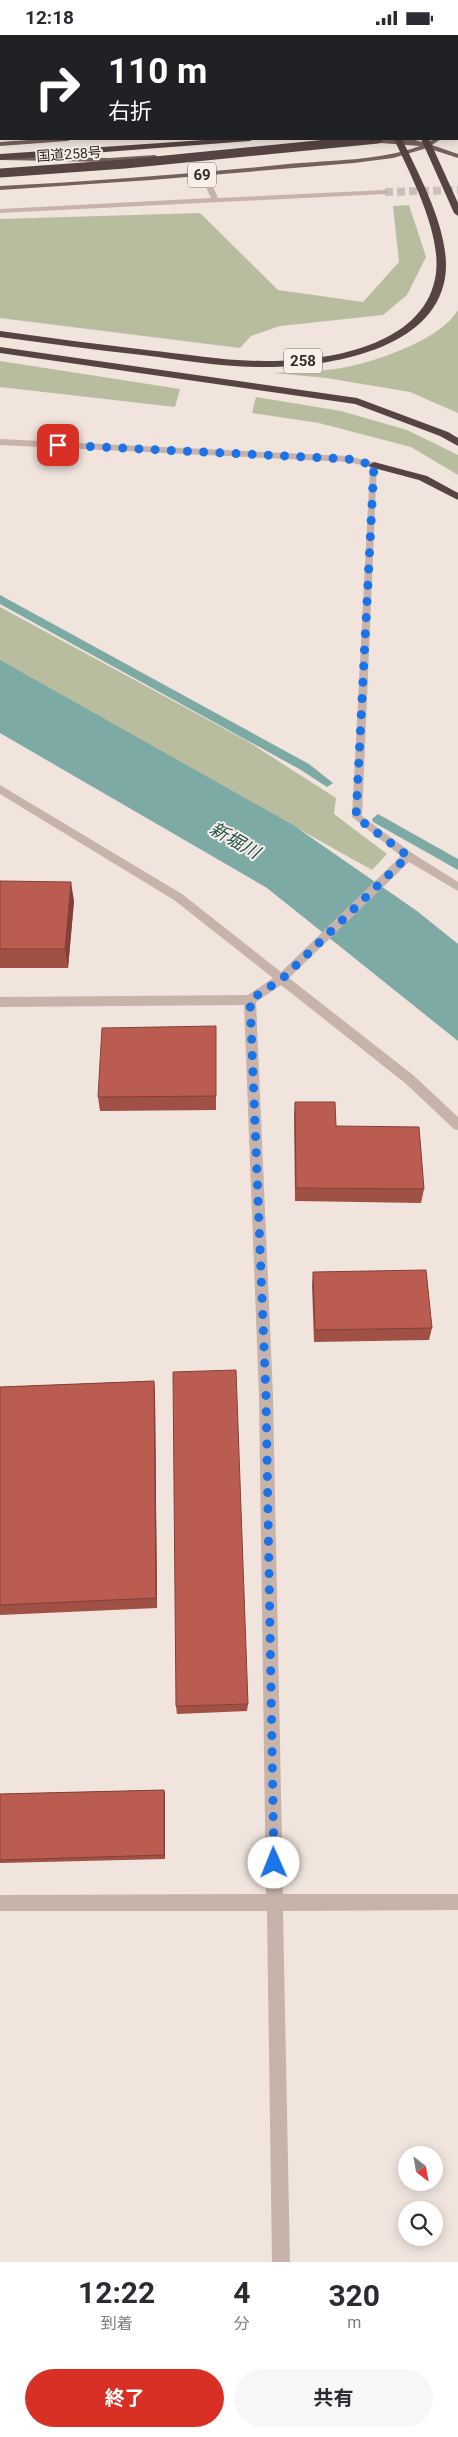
<!DOCTYPE html>
<html lang="ja">
<head>
<meta charset="utf-8">
<style>
  :root { --surface:#fff; --page:#f7f7f7; --text:#2b2b33; --muted:#7c7c81; --accent:#d93025 }
  body { margin:0; font-family:Roboto,"Noto Sans JP",sans-serif; background:var(--page); color:var(--text); height:100vh; display:flex; flex-direction:column; font-size:19px; white-space:nowrap }
  * { box-sizing:border-box; margin:0 }
  p { font-size:16px; color:var(--muted) }
  .icon { flex:none; width:28px; height:28px; fill:none; stroke:currentColor; stroke-width:2; stroke-linecap:round; stroke-linejoin:round }
  .map { position:relative; height:2227px; overflow:hidden }
  .side { display:flex; flex-direction:column; background:var(--surface); flex:1 }
  .side>* { flex:none }
  .guide { position:absolute; left:0px; top:0px; width:459px; height:105px; box-shadow:0 2px 12px #0003; background:#202124; color:#fff; overflow:hidden }
  .needle { width:32px; rotate:149deg }
  .fabs { position:absolute; left:398px; top:2111px; display:grid; gap:10px }
  .fabs a { display:grid; place-items:center; width:45px; height:45px; border-radius:50%; background:var(--surface); box-shadow:0 2px 12px #0003; font-size:25px }
  .pin { position:absolute; display:grid; place-items:center; width:42px; height:42px; color:#fff; margin:-21px; border-radius:10px; box-shadow:0 2px 8px #0006 }
  .me { position:absolute; width:55px; margin:-28px; rotate:359deg; stroke-linejoin:round; filter:drop-shadow(0 0 4px #0008) }
  .turn { display:flex; align-items:center; gap:18px; height:105px; padding:0 25px; font-size:22px }
  .turn .icon { width:65px; height:65px; stroke-width:2.5 }
  .turn b { display:block; font-size:35px; line-height:42px }
  .eta { display:flex; justify-content:space-evenly; align-items:center; height:85px; text-align:center }
  .eta b { font-size:30px; font-weight:700; line-height:35px }
  .primary-button { display:flex; gap:10px; margin-top:auto; padding:10px 25px }
  .primary-button a { flex:1; height:58px; border-radius:30px; background:var(--accent); color:#fff; font-size:20px; font-weight:700; line-height:58px; text-align:center }
  .primary-button a+a { background:var(--page); color:var(--text) }
  .status { display:flex; justify-content:space-between; align-items:center; height:35px; padding:0 25px; background:var(--surface); direction:ltr }
  .status svg { height:14px; fill:currentColor }
  .map>svg:first-child { display:block }
  .green { fill:#b7bd9e }
  .water { fill:#7eaaa6 }
  .lines { fill:none; stroke-linecap:round; stroke-linejoin:round }
  .stream { fill:#7eaaa6; fill-rule:evenodd }
  .street-tunnel { stroke:#cbbfb9; stroke-width:8; stroke-dasharray:8 4; stroke-linecap:butt }
  .street { fill:#c7b3aa; fill-rule:evenodd }
  .primary { fill:#75615b; fill-rule:evenodd }
  .highway { fill:#554441; fill-rule:evenodd }
  .highway-bridge { stroke:#554441; stroke-width:9 }
  .wall { fill:#a05045 }
  .shaded-wall { fill:#824138 }
  .building { fill:#ba5d50; stroke:#824138 }
  .route { stroke:#1a73e8; stroke-width:9; stroke-dasharray:0 16.2 }
  .labels { text-anchor:middle; dominant-baseline:central; stroke-width:4; stroke-linejoin:round; paint-order:stroke }
  .far-street-label { font-size:14px; fill:#352b29; stroke:#f8efe9 }
  .shield { fill:#f8efe9; stroke:#706663; stroke-width:1 }
  .shield-label { font-size:15px; font-weight:bold; fill:#352b29 }
  .water-label { font-size:18px; font-style:italic; fill:#22524f; stroke:#f8efe9 }
</style>
</head>
<body>
<div class="status"><b>12:18</b><svg viewBox="0 0 49 12"><path d="M0 12V9h3v3zM5 12V6h3v6zM10 12V3h3v9zM15 12V0h3v12zM26 1h20v11H26zM47 4h2v5h-2z"/></svg></div>
<div class="map">
<svg width="458" height="2227" viewBox="0 0 458 2227">
  <rect width="100%" height="100%" fill="#f0e4dd"/>
  <g class="green">
    <path d="M409 170 426 222 407 260 383 280 280 291 251 301 240 313 0 283V184L200 178 278 255 363 267 399 227 393 171Z"/>
    <path d="M458 275V378L410 357 326 343 274 338C298 336 324 337 347 332 380 325 441 304 458 275Z"/>
    <path d="M0 326 180 354 175 372 0 352Z"/>
    <path d="M256 362 341 376 407 395 458 420V440L411 412 319 388 252 378Z"/>
    <path d="M0 572 247 706 336 763 334 779 387 819 372 835 0 627Z"/>
  </g>
  <path class="water" d="M0 625 293 790 417 876 458 909V1006L267 853 0 698Z"/>
  <g class="lines">
    <g class="stream">
      <path d="M0 560 309 729 333 748 327 752 301 735 0 569Z"/>
      <path d="M378 779 458 824V835L373 787 372 784Z"/>
    </g>
    <path class="street-tunnel" d="M385 157 458 155"/>
    <g class="street">
      <path d="M283 0H289L290 1H284Z"/>
      <path d="M204 138 208 140 218 163 385 155 389 157 385 159 0 178V174L211 163 200 140Z"/>
      <path d="M0 404 348 421 377 428 362 781 412 818 458 847V856L409 827 289 943 413 1040 458 1082V1095L454 1094 405 1048 281 950 256 967 273 1361 283 1859H458V1875L283 1876 290 2227H272L267 1876H0V1860L266 1859 259 1361 244 970 0 972V962L248 960 273 943 174 865 0 759V750L182 859 281 937 401 821 352 782 370 432 348 427 0 410Z"/>
    </g>
    <g class="primary">
      <path d="M401 0H407L408 1H402Z"/>
      <path d="M43 104H71L68 106 0 111V107Z"/>
      <path d="M364 104 415 105 426 108 434 104H441L432 110 458 119V123L427 113 393 123 354 128 151 145 0 155V151C96 146 192 139 288 129 332 125 378 126 420 111L367 107Z"/>
      <path d="M155 120 157 121V123L109 127 0 125V121L109 123Z"/>
    </g>
    <g class="highway">
      <path d="M346 0H354L355 1H347Z"/>
      <path d="M378 0H386L387 1H379Z"/>
      <path d="M416 0H424L425 1H417Z"/>
      <path d="M442 0H450L451 1H443Z"/>
      <path d="M219 104H254L250 106 0 125V119Z"/>
      <path d="M394 104H402C420 142 452 200 445 243 433 317 323 333 262 332 222 332 182 325 142 320 95 315 47 308 0 302V296C49 303 98 309 147 315 186 319 224 326 264 326 322 327 421 313 435 244 444 202 411 141 394 104Z"/>
      <path d="M421 104H429L458 168V181L454 178Z"/>
      <path d="M0 312 357 363 448 397 458 403V411L440 401 355 369 0 318Z"/>
      <path d="M374 427 427 441 458 458V465L419 445 370 432 369 430Z"/>
    </g>
    <path class="highway-bridge" d="M0 138 125 129 378 104"/>
  </g>
  <g class="wall">
    <path d="M242 0H278L280 1H242Z"/>
    <path d="M0 846 74 866 68 933H0Z"/>
    <path d="M216 991V1075L100 1076 98 1062Z"/>
    <path d="M295 1067 336 1091 424 1154 421 1168 295 1166 294 1081Z"/>
    <path d="M313 1237 432 1293 429 1305 314 1307 312 1250Z"/>
    <path d="M154 1346 155 1360 157 1573 0 1580V1352Z"/>
    <path d="M248 1669 247 1676 177 1679 176 1671Z"/>
    <path d="M164 1755 165 1760V1824L0 1828V1759Z"/>
  </g>
  <g class="shaded-wall">
    <path d="M1 6V26H0V7Z"/>
    <rect x="0" y="33" width="1" height="20"/>
    <path d="M71 847 74 866 68 933 65 914Z"/>
    <path d="M154 1346 155 1360 157 1573 156 1563Z"/>
    <path d="M164 1755 165 1760V1824L164 1820Z"/>
  </g>
  <g class="building">
    <path d="M0 0H35L29 1H1V6L0 7Z"/>
    <path d="M124 0H146L147 1H116Z"/>
    <path d="M248 0H278L280 1H249Z"/>
    <rect x="0" y="21" width="1" height="12"/>
    <path d="M0 846 71 847 65 914H0Z"/>
    <path d="M216 991V1061L98 1062 102 993Z"/>
    <path d="M295 1067H335L336 1091 419 1092 424 1154 296 1153Z"/>
    <path d="M426 1235 432 1293 315 1295 313 1237Z"/>
    <path d="M236 1335 248 1669 176 1671 173 1337Z"/>
    <path d="M154 1346 156 1563 0 1570V1352Z"/>
    <path d="M164 1755V1820L0 1825V1759Z"/>
  </g>
  <g class="lines">
    <path class="route" d="M58 410 348 424 374 430 356 782 408 821 282 944 250 965 266 1361 274 1828"/>
  </g>
  <g class="labels">
    <g class="far-street-label">
      <text transform="translate(69 119) rotate(-4)">国道258号</text>
    </g>
    <g class="shield">
      <rect x="188" y="127.5" width="28" height="25" rx="4"/>
      <rect x="284" y="313.5" width="38" height="25" rx="4"/>
    </g>
    <g class="shield-label">
      <text x="202" y="140">69</text>
      <text x="303" y="326">258</text>
    </g>
    <g class="water-label">
      <text transform="translate(235 805) rotate(30)">新堀川</text>
    </g>
  </g>
</svg>
<div class="fabs">
<a><svg class="needle" viewBox="-14 -14 28 28"><path d="M0-13l5 13h-10z" fill="#e53935"/><path d="M0 13l5-13h-10z" fill="#7c7c81"/></svg></a>
<a><svg class="icon" aria-label="search" viewBox="0 0 24 24"><circle cx="10" cy="10" r="6"/><path d="M15 15l6 6"/></svg></a>
</div>
<div class="pin" style="left:58px;top:410px;background:#d93025"><svg class="icon" aria-label="arrive" viewBox="0 0 24 24"><path d="M6 21V4h12l-3 4 3 4H6"/></svg></div>
<svg class="me" style="left:274px;top:1828px" viewBox="-20 -20 40 40"><circle r="19" fill="#fff"/><path d="M0-13L10 11 0 6-10 11z" fill="#1a73e8"/></svg>
<div class="guide">
<div class="turn"><svg class="icon" aria-label="right" viewBox="0 0 24 24"><path d="M7 20v-9h11M14 6l5 5-5 5"/></svg><div><b>110 m</b>右折</div></div>
</div>
</div>
<section class="side">
<div class="eta">
<div><b>12:22</b><p>到着</p></div>
<div><b>4</b><p>分</p></div>
<div><b>320</b><p>m</p></div>
</div>
<div class="primary-button"><a>終了</a><a>共有</a></div>
</section>
</body>
</html>
